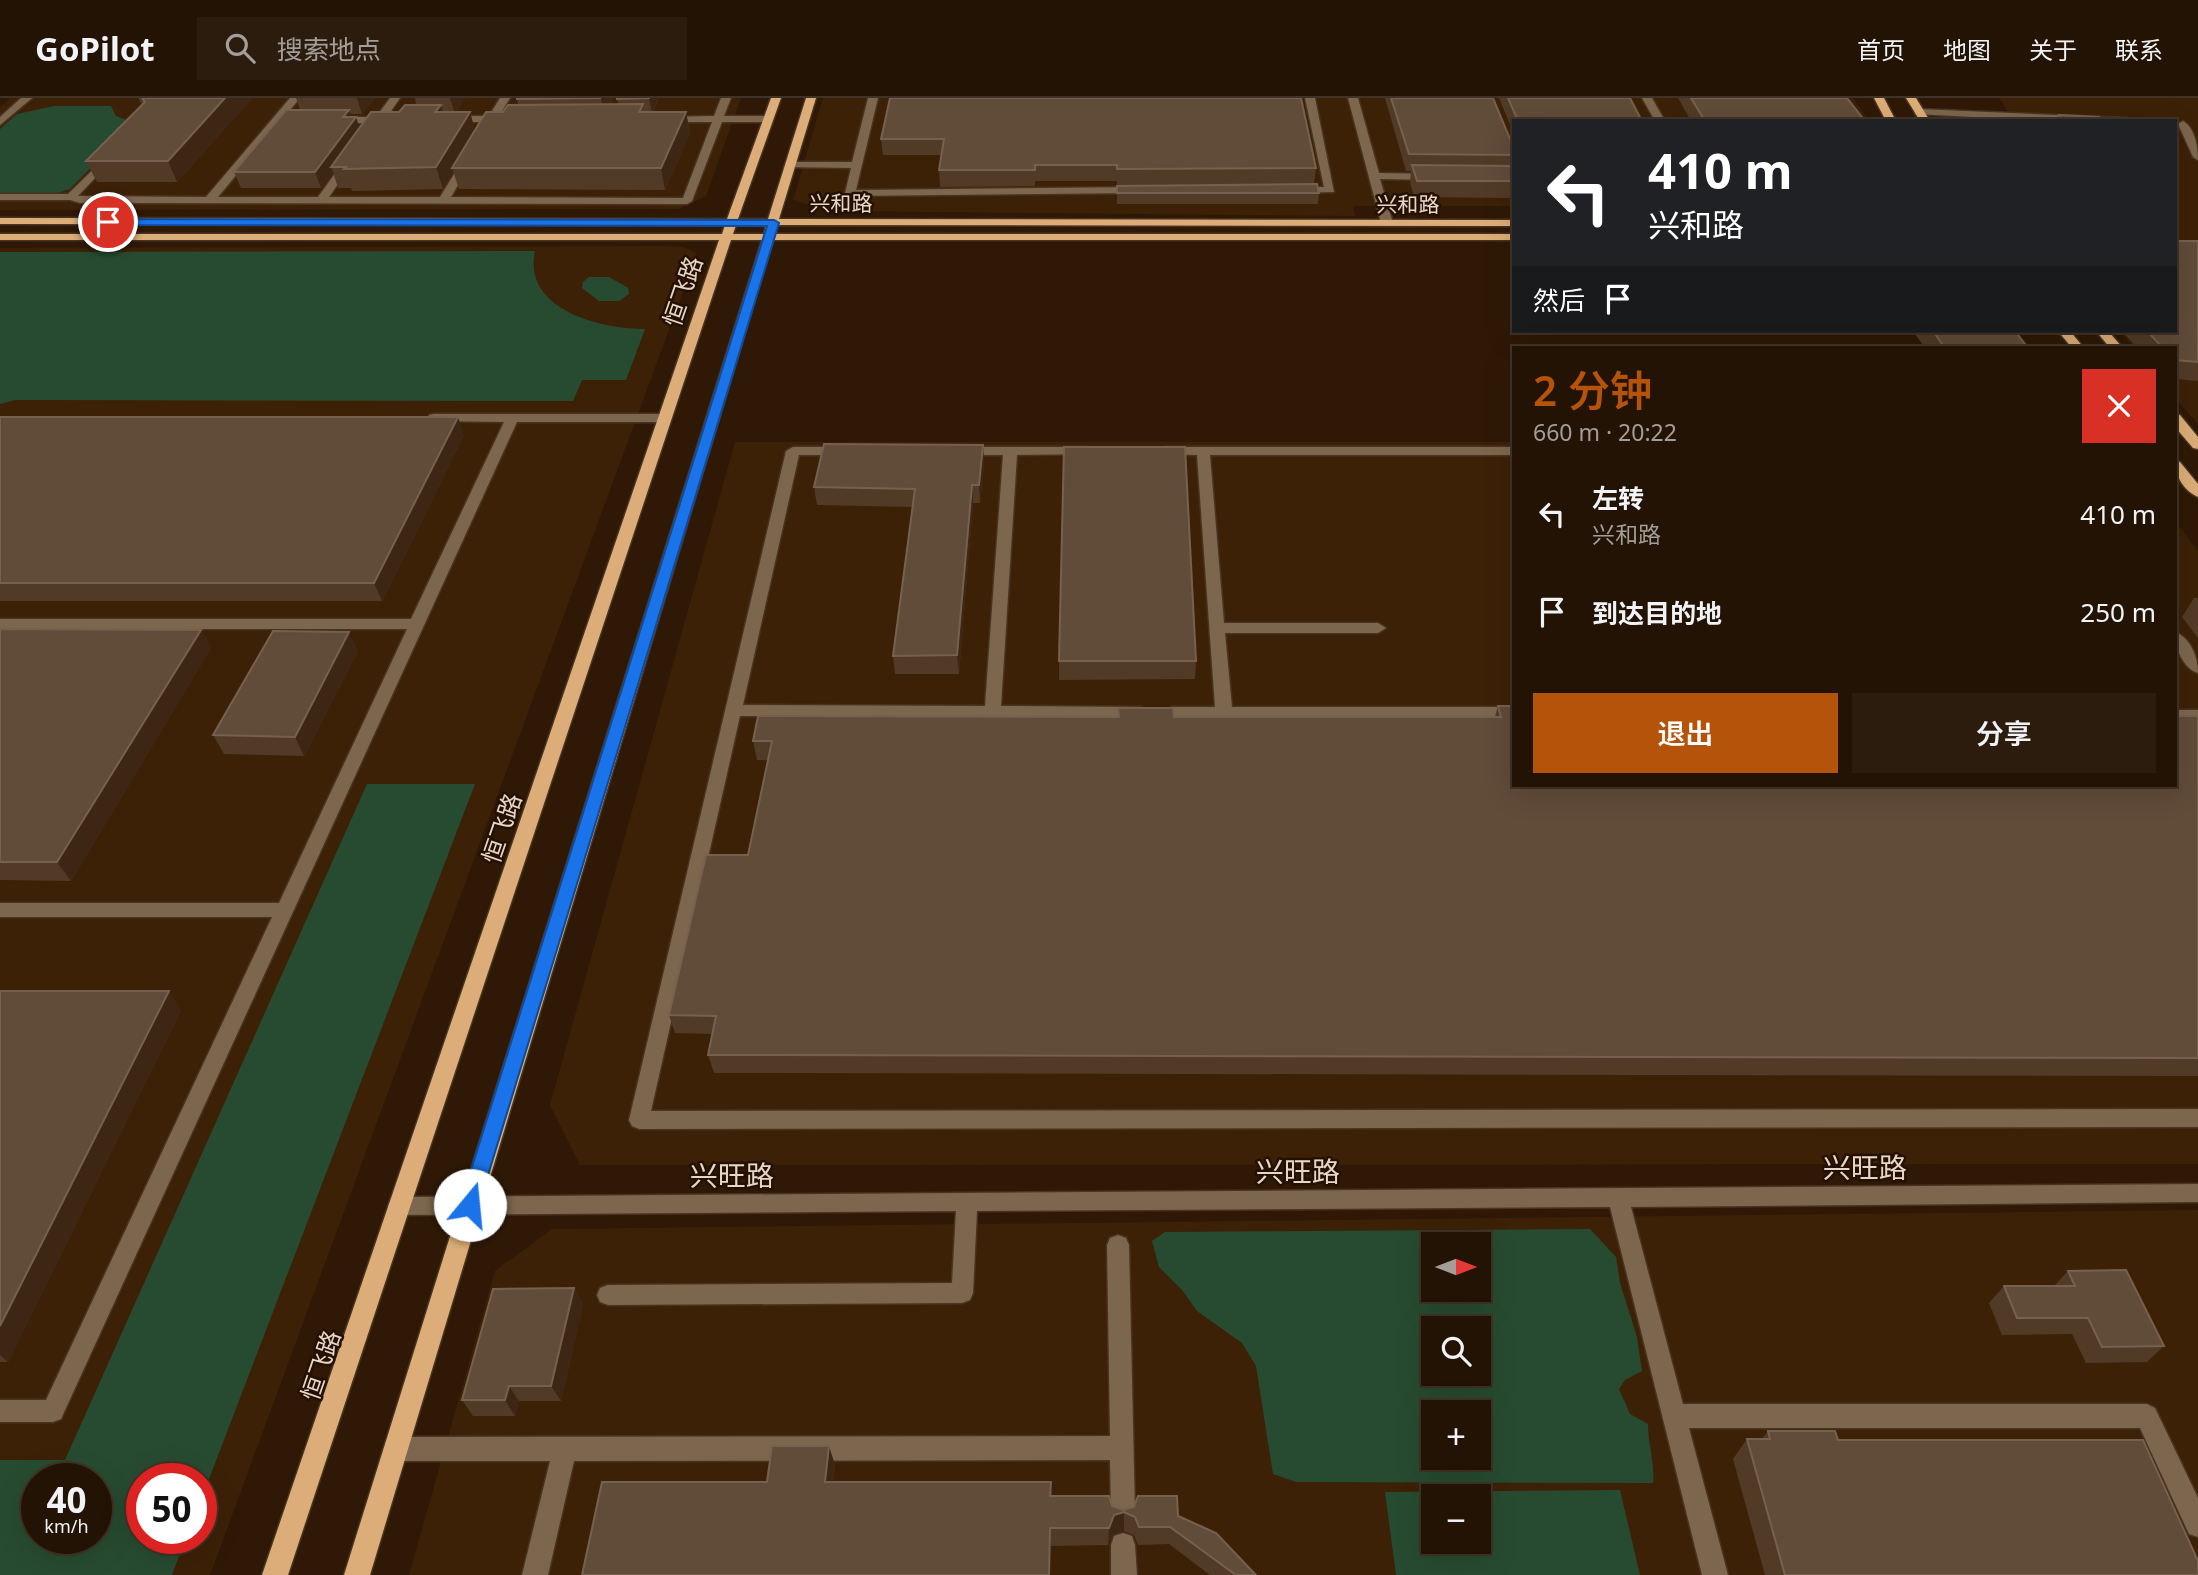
<!DOCTYPE html>
<html lang="zh">
<head>
<meta charset="utf-8">
<style>
  :root { --surface:#231304; --page:#2b1c0e; --text:#f1f3f6; --muted:#a39e9a; --line:#403226; --accent:#b45309 }
  body { margin:0; font-family:"Noto Sans","Noto Sans SC",sans-serif; background:var(--page); color:var(--text); height:100vh; display:flex; flex-direction:column; font-size:26px; white-space:nowrap }
  * { box-sizing:border-box; margin:0 }
  p { font-size:23px; color:var(--muted) }
  .icon { flex:none; width:38px; height:38px; fill:none; stroke:currentColor; stroke-width:2; stroke-linecap:round; stroke-linejoin:round }
  .map { position:relative; flex:1; overflow:hidden }
  .panel { position:absolute; left:1512px; top:248px; width:665px; height:441px; display:flex; flex-direction:column; background:var(--surface); border-radius:0px; box-shadow:0 7px 28px #0002,0 0 0 2px var(--line) }
  .panel>* { flex:none }
  .top-card { position:absolute; left:1512px; top:21px; width:665px; height:214px; border-radius:0px; box-shadow:0 7px 28px #0002,0 0 0 2px var(--line); background:#202124; color:#fff; overflow:hidden }
  .needle { width:46px; rotate:90deg }
  .tools { position:absolute; left:1421px; top:1134px; display:grid; gap:14px }
  .tools a { display:grid; place-items:center; width:70px; height:70px; border-radius:0px; background:var(--surface); box-shadow:0 7px 28px #0002,0 0 0 2px var(--line); font-size:35px }
  .speed { position:absolute; left:21px; top:1365px; display:flex; gap:14px; font-size:35px; font-weight:700; text-align:center }
  .speed>* { display:grid; place-content:center; width:91px; height:91px; border-radius:50%; background:var(--surface); box-shadow:0 7px 28px #0002,0 0 0 2px var(--line); line-height:1 }
  .speed small { font-size:18px; font-weight:400 }
  .speed .limit { border:10px solid #d22; background:#fff; color:#111 }
  .pin { position:absolute; display:grid; place-items:center; width:60px; height:60px; color:#fff; margin:-30px; border:4px solid #fff; border-radius:50%; box-shadow:0 2px 7px #0007 }
  .me { position:absolute; width:77px; margin:-38px; rotate:17deg; stroke-linejoin:round; filter:drop-shadow(0 0 5px #0008) }
  .turn { display:flex; align-items:center; gap:24px; height:147px; padding:0 21px; font-size:32px }
  .turn .icon { width:91px; height:91px; stroke-width:2.5 }
  .turn b { display:block; font-size:49px; line-height:60px }
  .then { display:flex; align-items:center; height:66px; padding:0 21px; background:#0003; gap:14px; font-size:26px }
  .round { display:grid; place-items:center; flex:none; width:74px; height:74px; border-radius:0px; background:var(--page) }
  .summary { display:flex; align-items:center; justify-content:space-between; height:119px; padding:0 21px }
  h1 { font-size:42px; font-weight:600; line-height:52px; color:var(--accent) }
  .cta { display:flex; gap:14px; margin-top:auto; padding:14px 21px }
  .cta a { flex:1; height:80px; border-radius:0px; background:var(--accent); color:#fff; font-size:28px; font-weight:600; line-height:80px; text-align:center }
  .cta a+a { background:var(--page); color:var(--text) }
  ul { padding:0; list-style:none }
  li { display:flex; align-items:center; gap:21px; height:98px; padding:0 21px }
  li div { flex:1 }
  li b { display:block; font-size:26px }
  li em { font-style:normal }
  header { display:flex; align-items:center; gap:42px; box-sizing:border-box; height:98px; padding:0 35px; background:var(--surface); border-bottom:2px solid var(--line) }
  header strong { font-size:33px }
  nav { display:flex; gap:38px; margin-inline-start:auto; font-size:24px }
  .search { width:490px; height:63px; background:var(--page); display:flex; align-items:center; gap:18px; box-sizing:border-box; padding:0 24px; border-radius:0px; color:var(--muted); font-size:26px }
  .map>svg:first-child { display:block }
  .built { fill:#3c2107; fill-rule:evenodd }
  .green { fill:#274b30; fill-rule:evenodd }
  .lines { fill:none; stroke-linecap:round; stroke-linejoin:round }
  .minor-casing { stroke:#483321; stroke-width:3 }
  .major-casing { stroke:#483321; stroke-width:3 }
  .minor { fill:#7c664d; fill-rule:evenodd }
  .major { fill:#dcad78; fill-rule:evenodd }
  .wall { fill:#513b27 }
  .shaded-wall { fill:#3d2613 }
  .building { fill:#614b39; stroke:#766150; stroke-width:2 }
  .route { fill:#1a73e8; stroke:#114b97; stroke-width:2 }
  .labels { text-anchor:middle; dominant-baseline:central; stroke-width:5; stroke-linejoin:round; paint-order:stroke }
  .far-street-label { font-size:21px; fill:#e5d6ca; stroke:#251000 }
  .street-label { font-size:24px; fill:#e5d6ca; stroke:#251000 }
  .near-street-label { font-size:28px; fill:#e5d6ca; stroke:#251000 }
</style>
</head>
<body>
<header>
<strong>GoPilot</strong>
<div class="search"><svg class="icon" aria-label="search" viewBox="0 0 24 24"><circle cx="10" cy="10" r="6"/><path d="M15 15l6 6"/></svg>搜索地点</div>
<nav><a>首页</a><a>地图</a><a>关于</a><a>联系</a></nav>
</header>
<div class="map">
<svg width="2198" height="1477" viewBox="0 0 2198 1477">
  <rect width="100%" height="100%" fill="#2f1906"/>
  <g class="built">
    <path d="M10 0H741L706 98 678 111 0 112V9Z"/>
    <path d="M823 0H1853L1869 23H1514V108H1353L1355 118 827 113 793 102Z"/>
    <path d="M1999 0H2198V326L2175 300V250H2134L2119 233H2175V23H2014Z"/>
    <path d="M663 148 684 149 697 156 210 1477H0V150ZM37 1381H96V1440H37ZM142 1381H201V1440H142Z"/>
    <path d="M735 344H1514V688H2175V423L2198 453V1066L580 1067 550 1007Z"/>
    <path d="M2198 1112V1477H409L495 1173 552 1131ZM1433 1146H1479V1192H1433ZM1433 1230H1479V1276H1433ZM1433 1314H1479V1360H1433ZM1433 1398H1479V1444H1433Z"/>
  </g>
  <g class="green">
    <path d="M54 8H111L116 18 134 25 70 91 54 96H0V31L17 16Z"/>
    <path d="M535 153C522 212 601 231 645 231L626 282H582L573 303 15 302 0 306V154Z"/>
    <path d="M589 179H609L628 190 629 196 619 203H599L582 190 583 184Z"/>
    <path d="M367 686H475L201 1402V1381H142V1440H186L172 1477H0V1362H65ZM37 1381H96V1440H37Z"/>
    <path d="M1590 1131 1616 1159 1620 1185 1637 1239 1642 1273 1625 1282 1619 1291 1630 1316 1648 1326C1648 1347 1655 1364 1653 1385L1296 1384 1273 1376 1256 1268 1242 1245 1197 1213 1182 1192 1159 1169 1152 1143 1165 1134ZM1479 1146V1192H1433V1146ZM1479 1230V1276H1433V1230ZM1479 1314V1360H1433V1314Z"/>
    <path d="M1620 1392 1640 1477H1396L1385 1394ZM1433 1398H1479V1444H1433Z"/>
  </g>
  <g class="lines">
    <defs>
      <g id="minor">
        <path d="M21 0H32L0 27V19Z"/>
        <path d="M290 0H300L218 99H318L346 60 350 59 355 62 329 99H440L462 63 467 60 472 63 451 99 683 100 712 24H666L662 23V19L714 18 721 0H731L724 18H768L773 21 768 24H722L692 103 687 106 80 105 70 102H0V96H68L108 57 113 60 112 62 78 98 206 99Z"/>
        <path d="M390 0H400L387 19 394 22 382 25 379 30H371L372 25H333L328 22 333 19H376Z"/>
        <path d="M500 0H510L499 18 509 19V23L495 24 488 30 483 27 485 24H449L444 21 449 18H489Z"/>
        <path d="M868 0H878L856 92 1141 89 1146 92 1141 95 850 98 845 95 851 70 786 69 785 67 790 64H852Z"/>
        <path d="M1305 0H1315L1334 94 1295 95 1290 92 1295 89H1324Z"/>
        <path d="M1348 0H1358L1379 75 1434 76 1439 79 1434 82 1380 81 1393 125 1391 127 1381 125Z"/>
        <path d="M1642 0H1652L1665 23H1655Z"/>
        <path d="M1919 11 2127 20 2132 23H2051L1915 16V12Z"/>
        <path d="M2183 23C2195 30 2198 49 2198 62L2193 59 2178 26Z"/>
        <path d="M434 316H665L672 320 665 324H517L61 1321 53 1324H0V1302H46L272 819H0V805H279L407 531H0V521H411L504 324 429 323V317Z"/>
        <path d="M793 349H845L852 353 845 357H799L743 607 985 608 1003 357H961L954 353 961 349H1087L1094 353 1092 356 1017 357 1001 608 1141 609 1149 614 1141 619 740 618 651 1013 2198 1011V1029L639 1031 632 1028 629 1022 786 353Z"/>
        <path d="M1164 349H1514V357H1210L1224 525H1378L1386 530 1378 535H1225L1232 609H1514V621L1166 618 1164 614 1172 609H1215L1197 357 1159 356 1157 353Z"/>
        <path d="M2175 534C2191 540 2198 560 2198 575 2182 570 2175 549 2175 534Z"/>
        <path d="M2179 612H2198V624L2175 622V614Z"/>
        <path d="M2198 1086V1104L1631 1109 1683 1306H2147L2155 1310 2198 1400V1439L2189 1436 2140 1330H1689L1728 1477H1702L1610 1109 977 1113 973 1195 970 1202 962 1205 608 1207 600 1204 597 1197 600 1190 608 1187 952 1185 956 1113 399 1117 391 1115 388 1108 391 1101 399 1099Z"/>
        <path d="M1118 1137 1126 1140 1129 1147 1135 1416 1132 1425 1123 1428 1114 1425 1111 1416 1110 1362 574 1363 548 1477H522L550 1363H396L388 1359 384 1351 388 1343 396 1339 1110 1338 1107 1147 1110 1140Z"/>
        <path d="M1123 1435 1132 1438 1135 1447 1137 1477H1111V1447L1114 1438Z"/>
      </g>
      <g id="major">
        <path d="M771 0H781L738 121H768L806 0H816L779 121 1514 122V128L777 127 775 136H1514V142H773L370 1477H344L762 142H731L288 1477H262L719 142H0V136H722L725 127 0 126V120L727 121ZM736 127H766L764 136H733Z"/>
        <path d="M1874 0H1884L1896 23H1886Z"/>
        <path d="M1906 0H1916L1930 23H1920Z"/>
        <path d="M2058 233H2070L2084 250H2072Z"/>
        <path d="M2096 233H2108L2123 250H2110Z"/>
        <path d="M2175 316 2180 317 2198 339V351L2193 350 2175 329Z"/>
        <path d="M2175 363 2180 364 2198 386V399C2184 393 2175 378 2175 363Z"/>
      </g>
    </defs>
    <use href="#minor" class="minor-casing"/>
    <use href="#major" class="major-casing"/>
    <use href="#minor" class="minor"/>
    <use href="#major" class="major"/>
  </g>
  <g class="wall">
    <path d="M129 0H252L177 84H97L86 63 142 6 138 0Z"/>
    <path d="M296 0H375L362 16H350L351 19H356L359 30 416 7 415 0H465L456 14 475 32 503 14 518 6 517 1 613 0 610 6H618L617 1 659 0 653 14H686L690 35 665 92 459 91 453 73 443 91 352 93 351 90H338L333 74 321 90H241L234 74 300 12Z"/>
    <path d="M890 0 1316 70 1314 86 1117 88V83H1035V88L940 89 939 72 941 57H883L881 41Z"/>
    <path d="M1385 0H1493L1510 41 1514 42V100L1414 99 1410 84 1411 73H1406Z"/>
    <path d="M1499 0H1630L1642 23H1514V36Z"/>
    <path d="M1678 0H1847L1865 23H1691Z"/>
    <path d="M2059 17 2101 23H2056Z"/>
    <path d="M1117 88 1319 95 1318 106H1117Z"/>
    <path d="M2198 143V283L2175 281V250H2137L2122 233H2175Z"/>
    <path d="M1913 233H2015L2028 250H1925Z"/>
    <path d="M0 319 464 337 382 503H0Z"/>
    <path d="M983 347 984 365 980 405H973L959 576H895L893 558 912 409 817 407 814 389Z"/>
    <path d="M2194 500H2198V540L2182 519Z"/>
    <path d="M0 531 201 532 211 550 71 783 0 782Z"/>
    <path d="M358 553 304 658 224 656 213 637Z"/>
    <path d="M1059 563H1196L1195 581 1059 582Z"/>
    <path d="M1498 608H1514V688L2198 618V978L714 975 708 957 712 936 675 935 669 917 748 757 768 662H757L753 643 1174 619H1495Z"/>
    <path d="M0 893 181 912 8 1264H0Z"/>
    <path d="M2068 1173 2164 1248 2147 1264 2086 1265 2072 1236 2002 1237 1989 1205 2004 1188H2054Z"/>
    <path d="M574 1190 583 1207 561 1303H519L515 1318H473L462 1302Z"/>
    <path d="M1768 1333 1838 1342 2198 1477H1765L1733 1361 1747 1341H1762Z"/>
    <path d="M835 1367 833 1384H1051L1052 1398 1112 1408 1123 1412 1178 1418 1256 1477H1210L1169 1446 1138 1447 1134 1437 1124 1433 1113 1436 1108 1447 1051 1448 767 1384Z"/>
  </g>
  <g class="shaded-wall">
    <path d="M225 0H252L177 84 168 63Z"/>
    <path d="M357 0H375L362 16Z"/>
    <path d="M450 0H465L455 16Z"/>
    <path d="M601 0H613L604 15 601 1Z"/>
    <path d="M650 0H659L652 15 649 1Z"/>
    <path d="M441 7 447 28 435 14Z"/>
    <path d="M349 12 353 23 356 19 361 35 331 69 333 74 321 90 315 74 343 19Z"/>
    <path d="M470 14 476 35 452 70 453 73 443 91 436 69Z"/>
    <path d="M686 14 690 35 665 92 661 70Z"/>
    <path d="M458 319 464 337 382 503 374 485Z"/>
    <path d="M983 347 984 365 980 405 979 387Z"/>
    <path d="M972 387 973 405 959 576 957 557Z"/>
    <path d="M201 532 211 550 71 783 57 764Z"/>
    <path d="M349 534 358 553 304 658 295 639Z"/>
    <path d="M169 893 181 912 8 1264 0 1257V1228Z"/>
    <path d="M574 1190 583 1207 561 1303 551 1288Z"/>
    <path d="M509 1288 519 1303 515 1318 505 1302Z"/>
    <path d="M829 1348 835 1367 831 1402 825 1384Z"/>
    <path d="M1124 1414V1433L1113 1436 1108 1447 1109 1430 1114 1417Z"/>
    <path d="M1050 1430 1051 1448 1050 1477H1049Z"/>
  </g>
  <g class="building">
    <path d="M142 0H225L168 63H86L145 4Z"/>
    <path d="M517 0H601L517 1Z"/>
    <path d="M617 0H650L617 1Z"/>
    <path d="M890 0H1301L1316 70 1117 71V67H1035V72H939L944 41H881Z"/>
    <path d="M1391 0H1493L1510 41 1514 42V57L1409 56Z"/>
    <path d="M1508 0H1630L1642 23H1518Z"/>
    <path d="M1691 0H1847L1865 23H1705Z"/>
    <path d="M643 6 639 14H686L661 70H452L486 14H503L508 7Z"/>
    <path d="M405 7H441L435 14H470L436 69 344 71 346 69H331L371 14H399Z"/>
    <path d="M286 12H349L343 19H356L315 74H234Z"/>
    <path d="M2059 17 2099 19 2101 23H2063Z"/>
    <path d="M1412 67 1514 68V83H1417Z"/>
    <path d="M1317 86 1319 95H1117V88Z"/>
    <path d="M2175 143H2198V264L2175 262V250H2163L2147 233H2175Z"/>
    <path d="M1933 233H2015L2028 250H1945Z"/>
    <path d="M0 319H458L374 485H0Z"/>
    <path d="M824 346 983 347 979 387H972L957 557 893 558 915 391 814 389Z"/>
    <path d="M1064 349H1185L1196 563H1059Z"/>
    <path d="M0 531 201 532 57 764H0Z"/>
    <path d="M273 533 349 534 295 639 213 637Z"/>
    <path d="M1498 608H1514V688H2175V618H2198V960L708 957 716 918 669 917 706 757H748L772 643H753L758 618 1119 619 1118 610H1173L1174 619H1501Z"/>
    <path d="M0 893H169L0 1228Z"/>
    <path d="M2126 1172 2164 1248 2102 1249 2088 1220H2017L2004 1188H2075L2068 1173Z"/>
    <path d="M574 1190 551 1288H509L505 1302H462L493 1191Z"/>
    <path d="M1768 1333H1835L1838 1342H2143L2198 1463V1477H1785L1747 1341H1770Z"/>
    <path d="M772 1348H829L825 1384H1051L1050 1398H1109L1112 1408 1123 1412 1134 1409 1138 1398H1177L1178 1418 1216 1435 1256 1477H1236L1170 1429H1139L1135 1419 1124 1414 1114 1417 1109 1430H1050L1049 1477H582L602 1384H767Z"/>
  </g>
  <path class="route" d="M105 121 774 122 779 125 477 1113 470 1116 463 1113 460 1107 767 128 108 127 105 126Z"/>
  <g class="labels">
    <g class="far-street-label">
      <text x="841" y="105">兴和路</text>
      <text x="1408" y="106">兴和路</text>
    </g>
    <g class="street-label">
      <text transform="translate(682 193) rotate(-71)">恒飞路</text>
      <text transform="translate(501 730) rotate(-71)">恒飞路</text>
      <text transform="translate(320 1267) rotate(-71)">恒飞路</text>
    </g>
    <g class="near-street-label">
      <text x="1865" y="1069">兴旺路</text>
      <text x="1298" y="1073">兴旺路</text>
      <text x="732" y="1077">兴旺路</text>
    </g>
  </g>
</svg>
<div class="tools">
<a><svg class="needle" viewBox="-14 -14 28 28"><path d="M0-13l5 13h-10z" fill="#e53935"/><path d="M0 13l5-13h-10z" fill="#a39e9a"/></svg></a>
<a><svg class="icon" aria-label="search" viewBox="0 0 24 24"><circle cx="10" cy="10" r="6"/><path d="M15 15l6 6"/></svg></a>
<a>+</a>
<a>−</a>
</div>
<div class="speed"><div>40<small>km/h</small></div><div class="limit">50</div></div>
<div class="pin" style="left:108px;top:124px;background:#d93025"><svg class="icon" aria-label="arrive" viewBox="0 0 24 24"><path d="M6 21V4h12l-3 4 3 4H6"/></svg></div>
<svg class="me" style="left:470px;top:1107px" viewBox="-20 -20 40 40"><circle r="19" fill="#fff"/><path d="M0-13L10 11 0 6-10 11z" fill="#1a73e8"/></svg>
<div class="top-card">
<div class="turn"><svg class="icon" aria-label="left" viewBox="0 0 24 24"><path d="M17 20v-9H6M10 6l-5 5 5 5"/></svg><div><b>410 m</b>兴和路</div></div>
<div class="then">然后<svg class="icon" aria-label="arrive" viewBox="0 0 24 24"><path d="M6 21V4h12l-3 4 3 4H6"/></svg></div>
</div>
<section class="panel">
<div class="summary"><div><h1>2 分钟</h1><p>660 m · 20:22</p></div><a class="round" style="background:#d93025;color:#fff"><svg class="icon" aria-label="close" viewBox="0 0 24 24"><path d="M6 6l12 12M18 6L6 18"/></svg></a></div>
<ul>
<li><svg class="icon" aria-label="left" viewBox="0 0 24 24"><path d="M17 20v-9H6M10 6l-5 5 5 5"/></svg><div><b>左转</b><p>兴和路</p></div><em>410 m</em></li>
<li><svg class="icon" aria-label="arrive" viewBox="0 0 24 24"><path d="M6 21V4h12l-3 4 3 4H6"/></svg><div><b>到达目的地</b></div><em>250 m</em></li>
</ul>
<div class="cta"><a>退出</a><a>分享</a></div>
</section>
</div>
</body>
</html>
